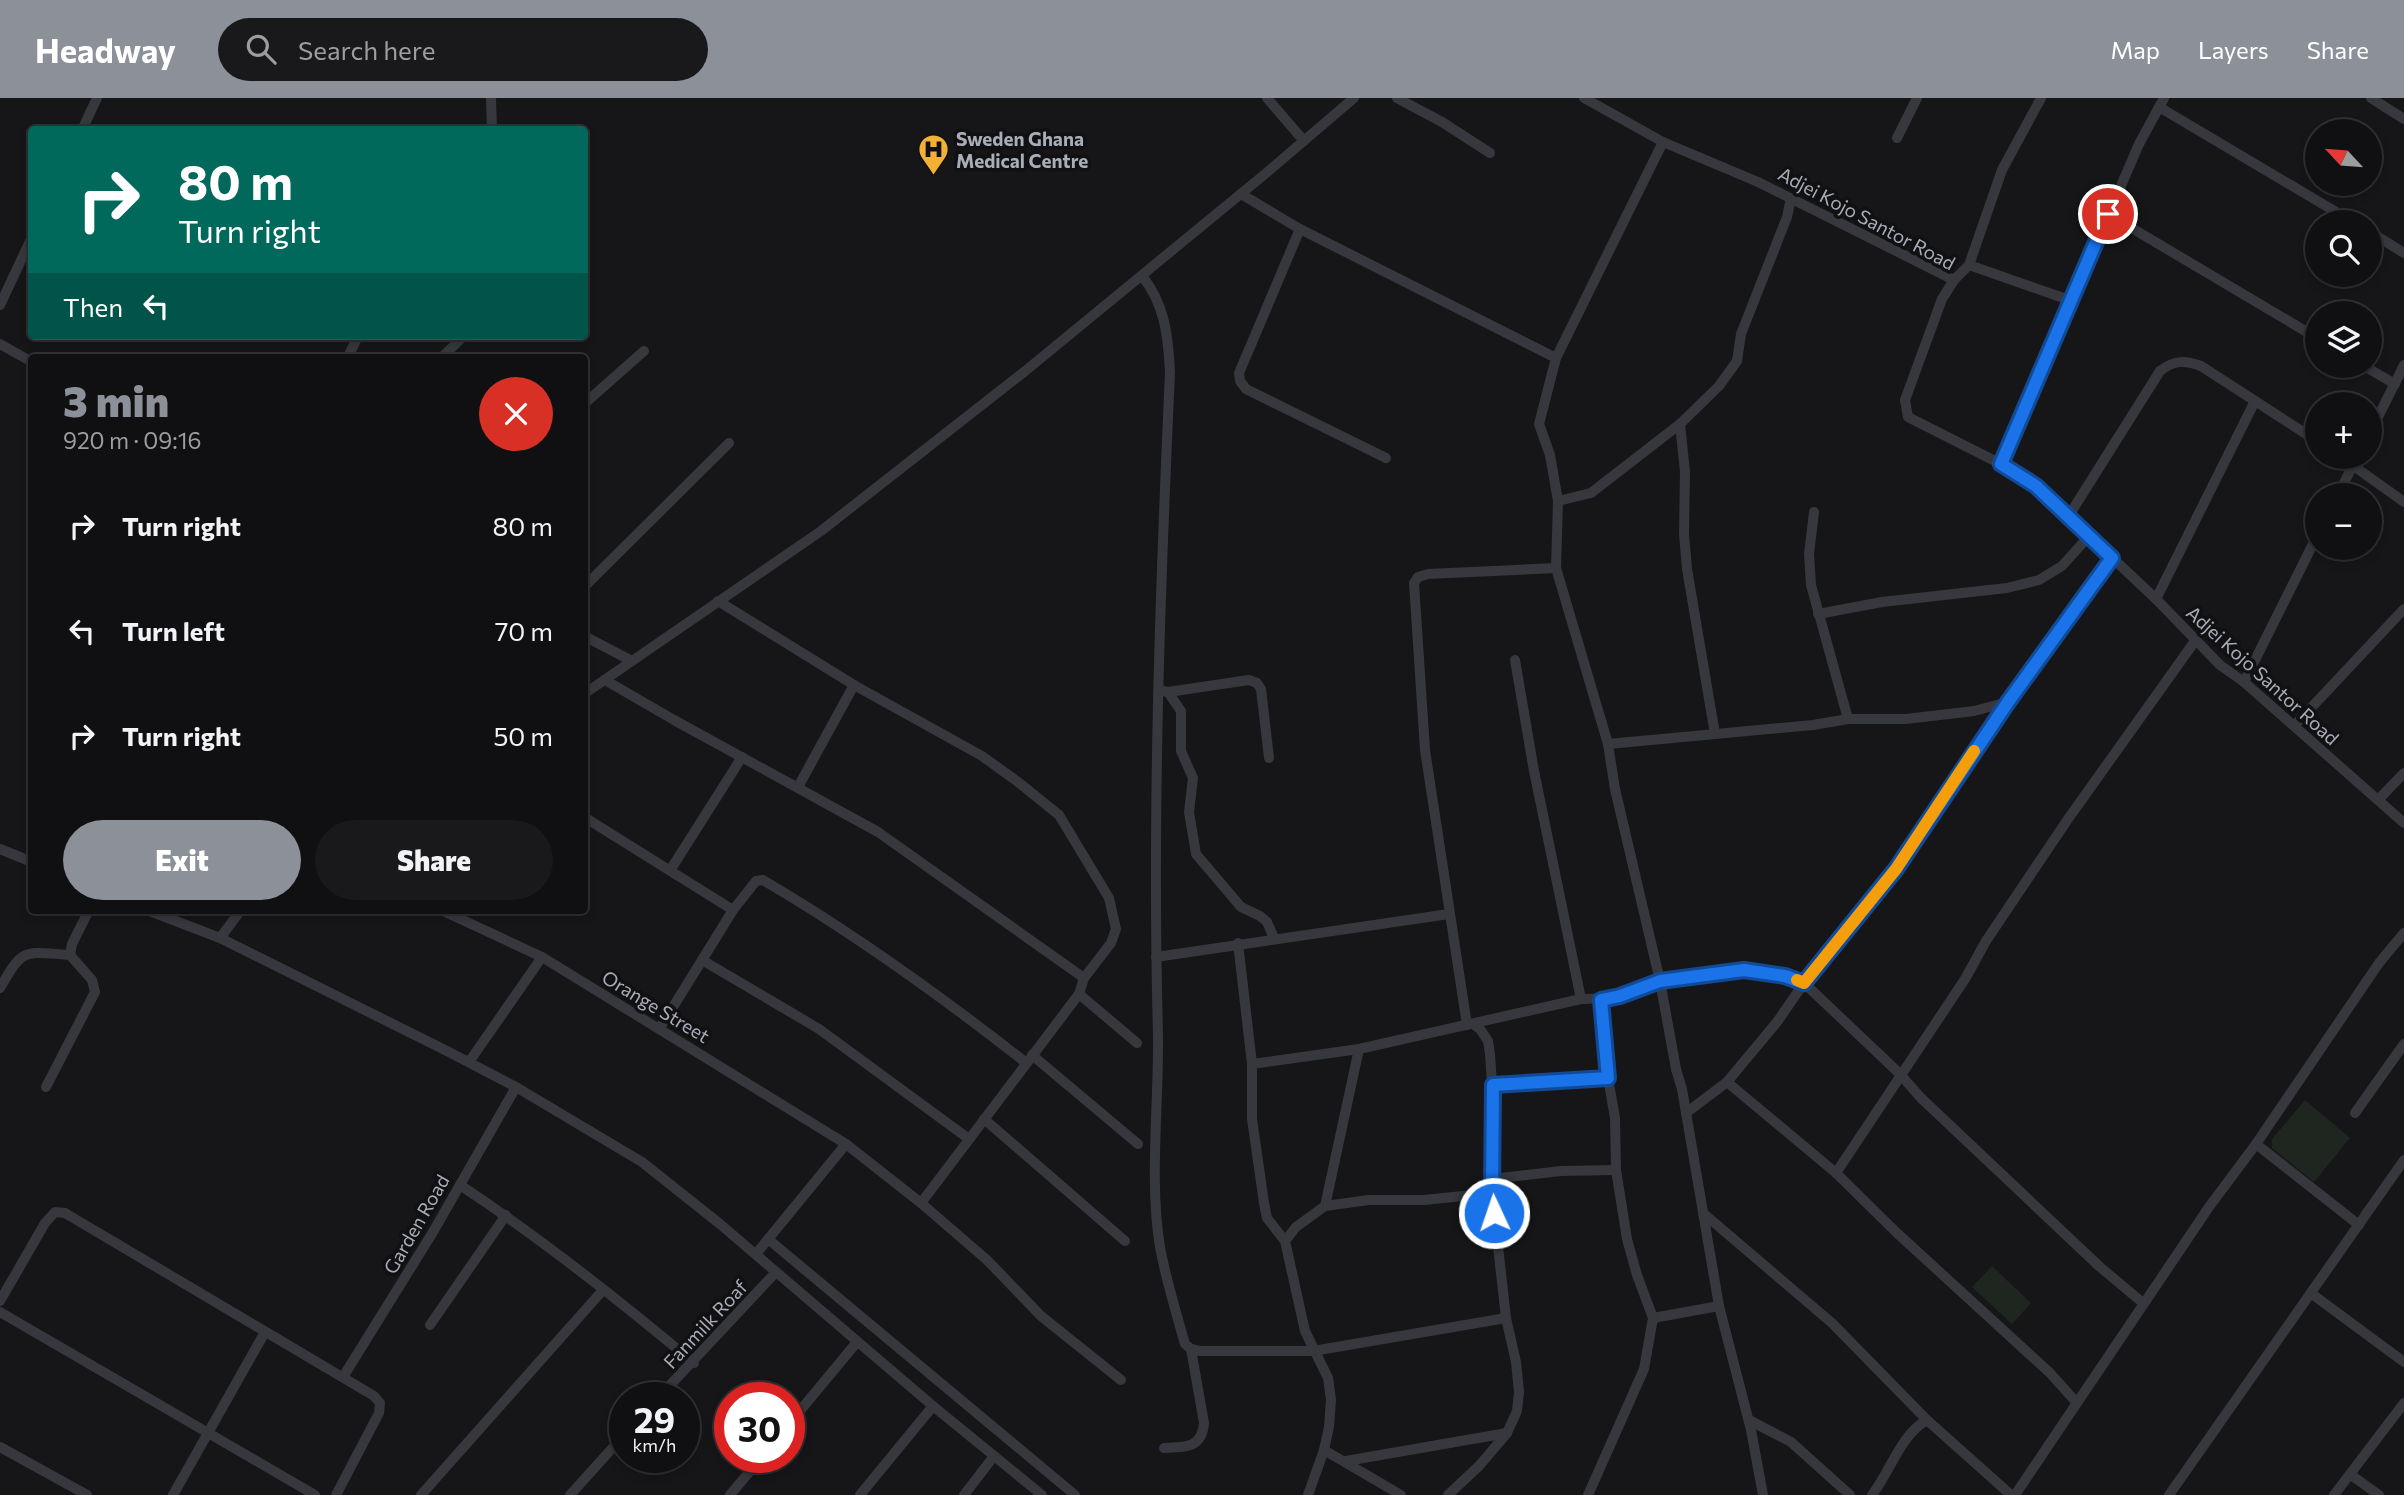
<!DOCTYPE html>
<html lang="en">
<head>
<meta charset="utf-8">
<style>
  :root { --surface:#101012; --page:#19191b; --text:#f1f3f6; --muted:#9c9d9f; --line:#303032; --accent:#8c9099 }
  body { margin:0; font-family:Commissioner,sans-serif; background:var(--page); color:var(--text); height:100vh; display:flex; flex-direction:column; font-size:26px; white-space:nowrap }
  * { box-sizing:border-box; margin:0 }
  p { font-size:23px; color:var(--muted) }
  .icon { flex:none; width:38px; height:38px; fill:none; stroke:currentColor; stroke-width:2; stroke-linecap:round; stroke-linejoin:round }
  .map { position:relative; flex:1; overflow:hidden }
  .drawer { position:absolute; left:28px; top:256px; width:560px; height:560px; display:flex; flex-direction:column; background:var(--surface); border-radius:7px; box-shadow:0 4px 10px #0003,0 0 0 2px var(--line) }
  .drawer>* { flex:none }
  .top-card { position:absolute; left:28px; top:28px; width:560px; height:214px; border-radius:7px; box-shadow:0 4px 10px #0003,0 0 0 2px var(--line); background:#00695c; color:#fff; overflow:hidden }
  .needle { width:46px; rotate:296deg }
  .controls { position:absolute; left:2305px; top:21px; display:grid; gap:14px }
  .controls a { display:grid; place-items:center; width:77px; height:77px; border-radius:50%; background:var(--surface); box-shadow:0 4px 10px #0003,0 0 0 2px var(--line); font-size:35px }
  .speed { position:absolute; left:609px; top:1284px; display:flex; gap:14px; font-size:35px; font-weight:700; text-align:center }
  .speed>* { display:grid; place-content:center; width:91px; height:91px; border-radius:50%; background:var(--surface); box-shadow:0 4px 10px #0003,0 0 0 2px var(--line); line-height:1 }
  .speed small { font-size:18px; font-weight:400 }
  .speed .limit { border:10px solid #d22; background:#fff; color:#111 }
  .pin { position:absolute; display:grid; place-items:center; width:60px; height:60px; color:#fff; margin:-30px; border:4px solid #fff; border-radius:50%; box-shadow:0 2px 7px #0007 }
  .me { position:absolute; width:77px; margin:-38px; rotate:357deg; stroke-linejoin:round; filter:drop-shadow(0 0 5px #0008) }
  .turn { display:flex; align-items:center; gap:24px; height:147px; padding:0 35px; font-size:32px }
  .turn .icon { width:91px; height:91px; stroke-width:2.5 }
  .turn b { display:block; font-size:49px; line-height:60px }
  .then { display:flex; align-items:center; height:66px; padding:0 35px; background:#0003; gap:14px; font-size:26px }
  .round { display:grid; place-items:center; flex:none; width:74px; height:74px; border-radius:37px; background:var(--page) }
  .summary { display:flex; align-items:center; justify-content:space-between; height:119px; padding:0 35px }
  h1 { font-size:42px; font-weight:800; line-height:52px; color:var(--accent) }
  .action { display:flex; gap:14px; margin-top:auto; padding:14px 35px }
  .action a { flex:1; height:80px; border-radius:42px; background:var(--accent); color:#fff; font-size:28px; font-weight:800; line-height:80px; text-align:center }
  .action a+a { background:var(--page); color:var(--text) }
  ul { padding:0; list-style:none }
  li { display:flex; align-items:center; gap:21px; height:105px; padding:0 35px }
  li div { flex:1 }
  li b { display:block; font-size:26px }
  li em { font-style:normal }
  header { display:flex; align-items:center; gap:42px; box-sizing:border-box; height:98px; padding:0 35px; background:var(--accent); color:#fff }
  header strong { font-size:33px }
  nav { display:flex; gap:38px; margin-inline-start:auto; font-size:24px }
  .search { width:490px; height:63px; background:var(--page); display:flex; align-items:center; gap:18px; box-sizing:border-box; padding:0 24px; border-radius:38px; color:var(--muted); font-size:26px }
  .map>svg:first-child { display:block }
  .green { fill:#1e261f }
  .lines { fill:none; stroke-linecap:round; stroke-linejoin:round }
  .minor { stroke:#37383d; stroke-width:10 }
  .route-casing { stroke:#114b97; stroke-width:18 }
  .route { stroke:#1a73e8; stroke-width:12 }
  .slow { stroke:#f59e0b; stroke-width:12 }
  .labels { text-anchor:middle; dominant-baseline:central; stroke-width:7; stroke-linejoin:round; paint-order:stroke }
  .poi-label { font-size:19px; font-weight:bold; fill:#a8adb8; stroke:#111113; text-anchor:start }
  .street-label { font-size:19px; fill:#a8adb8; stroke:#111113 }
</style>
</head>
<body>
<header>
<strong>Headway</strong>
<div class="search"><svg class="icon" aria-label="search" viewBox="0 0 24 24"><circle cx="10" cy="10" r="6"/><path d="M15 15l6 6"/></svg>Search here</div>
<nav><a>Map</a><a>Layers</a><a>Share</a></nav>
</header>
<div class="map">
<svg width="2404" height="1397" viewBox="0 0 2404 1397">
  <rect width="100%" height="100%" fill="#161618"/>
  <g class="green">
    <path d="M2305 1002 2350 1040 2314 1084 2272 1050V1041Z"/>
    <path d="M1992 1168 2031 1205 2012 1226 1972 1189Z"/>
  </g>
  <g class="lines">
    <g class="minor">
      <path d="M491 0 492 32"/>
      <path d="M1267 0 1304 43"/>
      <path d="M1397 0 1442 24 1490 55"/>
      <path d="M1584 0 1663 44 1758 84 1954 182"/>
      <path d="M2041 0 2002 72 1969 167 1954 182 1942 201 1905 302 1908 319 2001 366 2036 388 2156 501 2220 567 2244 584 2404 725"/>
      <path d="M2371 0 2404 21"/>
      <path d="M2159 9 2353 124"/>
      <path d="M82 32 97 0"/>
      <path d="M1897 40 1917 0"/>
      <path d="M1663 44 1556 260 1539 326 1550 357 1558 403 1556 470 1608 646 1615 691 1660 883 1676 971 1682 991 1719 1208 1751 1332 1763 1397"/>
      <path d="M1241 96 1300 131 1556 260"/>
      <path d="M2108 116 2317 240"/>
      <path d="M1300 131 1239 275 1240 283 1246 291 1386 360"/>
      <path d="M2370 134 2404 155"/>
      <path d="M1969 167 2072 203"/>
      <path d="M1142 178C1165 206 1168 238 1170 274 1160 495 1152 716 1158 937 1159 1004 1149 1084 1160 1149 1166 1182 1176 1214 1185 1246L1191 1251 1200 1253H1313L1506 1220"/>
      <path d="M0 207 32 139"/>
      <path d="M0 246 32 264"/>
      <path d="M348 259 358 238"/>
      <path d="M442 259 464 238"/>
      <path d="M2364 268 2395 286"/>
      <path d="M584 306 644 253"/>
      <path d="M1680 326 1685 374 1684 436 1687 471 1715 636"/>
      <path d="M2370 335 2404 267"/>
      <path d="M2341 359 2404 404"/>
      <path d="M2001 366 2139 46 2164 0"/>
      <path d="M2338 397 2357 359"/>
      <path d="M1558 403 1591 395 1680 326 1719 288 1737 263 1741 236 1787 119 1791 100"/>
      <path d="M1814 414 1809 456 1811 487 1848 621"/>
      <path d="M2068 419 2160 273C2174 262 2185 262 2201 268L2317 343"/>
      <path d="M584 489 729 345"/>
      <path d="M2156 501 2255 303"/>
      <path d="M718 503 854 587 982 658 1018 684 1059 717 1109 800 1116 831 1111 845 1084 880"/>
      <path d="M1818 516 1882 504 2007 490 2039 482 2062 468 2089 438"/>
      <path d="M584 538 632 563"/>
      <path d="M1515 562 1534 673 1581 901"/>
      <path d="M605 582 674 622 878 734 1084 880 1079 896 921 1105"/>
      <path d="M2244 584 2317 438"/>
      <path d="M1163 593 1168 594 1249 582 1257 585 1261 591 1269 660"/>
      <path d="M1168 594 1181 613V653L1193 680 1189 714 1196 756 1241 809 1260 818 1267 824 1274 840"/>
      <path d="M584 596 821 433 1024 274 1265 76 1354 0"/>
      <path d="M2294 628 2404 511"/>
      <path d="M1608 646 1813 627 1848 621H1906L1974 613 2008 604"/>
      <path d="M798 689 854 587"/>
      <path d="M2378 702 2404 675"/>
      <path d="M584 719 733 812 756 783 763 782C855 836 941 898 1025 964"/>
      <path d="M0 751 32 764"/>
      <path d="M671 771 742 659"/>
      <path d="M147 812 220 840 447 953 516 989 642 1064 720 1126 933 1308 1042 1397"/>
      <path d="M441 812 542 859 846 1046 921 1105 987 1162 1041 1218 1121 1282"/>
      <path d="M220 840 241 812"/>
      <path d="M1238 845 1252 966V1021L1264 1105 1267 1120 1285 1143 1305 1233 1328 1280 1331 1302 1329 1329 1324 1352 1308 1397"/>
      <path d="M1156 859 1449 816"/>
      <path d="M702 862 819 931 969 1041"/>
      <path d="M0 890C24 848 24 854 70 857"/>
      <path d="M1079 896 1137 945"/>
      <path d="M1467 927 1425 652 1414 485 1418 479 1428 476 1556 470"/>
      <path d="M660 930 733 812"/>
      <path d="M1032 957 1138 1046"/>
      <path d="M469 964 542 859"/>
      <path d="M1252 966 1359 951 1581 901C1615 902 1628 892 1659 883 1671 880 1685 880 1697 878 1740 872 1762 870 1804 885L1900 976 1920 999 2100 1169 2143 1205"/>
      <path d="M1727 984 1836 1075 1897 1135 2050 1275 2076 1304"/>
      <path d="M1493 987 1608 980"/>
      <path d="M46 989 95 894 92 882 70 857 72 846 89 812"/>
      <path d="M1686 1015 1727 984 1777 924 1804 885 1896 771 2008 604 2112 459"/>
      <path d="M2355 1015 2404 946"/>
      <path d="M984 1021 1125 1143"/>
      <path d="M2256 1046 2359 1127"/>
      <path d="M1836 1075 1965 881 1986 843 2068 721 2195 543"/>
      <path d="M1492 1081 1561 1073 1616 1072"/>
      <path d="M460 1087C542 1141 619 1202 694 1265"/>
      <path d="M1325 1108 1359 951"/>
      <path d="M1703 1115 1832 1225 1927 1322 2011 1397"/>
      <path d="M768 1141 1075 1397"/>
      <path d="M1285 1143 1296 1129 1325 1108 1369 1102H1424L1492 1095"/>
      <path d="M756 1156 846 1046"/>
      <path d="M2312 1196 2404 1264"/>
      <path d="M0 1203 45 1125 55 1114 65 1115 374 1298 380 1305 379 1315 336 1397"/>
      <path d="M0 1214 315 1397"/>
      <path d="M1653 1220 1719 1208"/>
      <path d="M430 1227 506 1117"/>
      <path d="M343 1279 433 1134 516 989"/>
      <path d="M658 1300 776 1174"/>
      <path d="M1749 1322 1791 1344 1850 1397"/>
      <path d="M789 1326 857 1244"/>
      <path d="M0 1349 87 1397"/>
      <path d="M1164 1350C1184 1349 1202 1351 1204 1325L1191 1251"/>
      <path d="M1324 1352 1401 1397"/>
      <path d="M1346 1363 1507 1335"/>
      <path d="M2351 1377 2379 1397"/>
      <path d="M173 1397 265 1234"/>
      <path d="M421 1397 603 1192"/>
      <path d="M570 1397 625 1336"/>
      <path d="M730 1397 761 1360"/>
      <path d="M860 1397 933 1308"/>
      <path d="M964 1397 994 1358"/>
      <path d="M1448 1397 1479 1368 1507 1335 1517 1313 1519 1294 1516 1264 1506 1220 1492 1095 1494 1016 1490 956 1488 943 1480 931 1473 926"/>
      <path d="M1588 1397 1644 1271 1653 1220 1637 1177 1627 1141 1616 1072 1615 1020 1608 980 1601 902"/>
      <path d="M1872 1397C1890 1374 1901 1336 1927 1322"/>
      <path d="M2015 1397 2209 1109 2256 1046 2379 865 2404 835"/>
      <path d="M2169 1397 2404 1062"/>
      <path d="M2334 1397 2404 1305"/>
    </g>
  </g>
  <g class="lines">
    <defs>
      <path id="route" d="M1494 1115 1492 1095 1493 987 1608 980 1601 902 1620 898 1660 883 1744 872 1785 878 1804 885 1896 771 2008 604 2112 460 2036 388 2001 366 2108 116"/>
    </defs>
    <use href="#route" class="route-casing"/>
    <use href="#route" class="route"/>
    <path class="slow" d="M1797 882 1804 885 1896 771 1974 653"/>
  </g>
  <defs>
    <symbol id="hospital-pin" viewBox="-11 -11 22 30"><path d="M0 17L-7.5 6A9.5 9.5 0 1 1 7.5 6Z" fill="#f2b134" stroke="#111113"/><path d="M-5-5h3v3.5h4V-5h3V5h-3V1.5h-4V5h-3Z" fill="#111"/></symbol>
  </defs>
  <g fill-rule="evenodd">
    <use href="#hospital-pin" x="916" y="34" width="35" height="47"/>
  </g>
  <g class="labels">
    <g class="poi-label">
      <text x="956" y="40">Sweden Ghana<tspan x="956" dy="22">Medical Centre</tspan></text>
    </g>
    <g class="street-label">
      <text transform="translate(1867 120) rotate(28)">Adjei Kojo Santor Road</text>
      <text transform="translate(2263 577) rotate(42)">Adjei Kojo Santor Road</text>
      <text transform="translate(656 908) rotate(31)">Orange Street</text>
      <text transform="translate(416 1126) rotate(-60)">Garden Road</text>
      <text transform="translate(705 1226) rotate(-47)">Fanmilk Roaf</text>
    </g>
  </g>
</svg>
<div class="controls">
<a><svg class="needle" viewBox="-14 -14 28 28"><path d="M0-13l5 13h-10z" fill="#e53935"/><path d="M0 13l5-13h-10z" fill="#9c9d9f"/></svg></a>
<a><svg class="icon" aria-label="search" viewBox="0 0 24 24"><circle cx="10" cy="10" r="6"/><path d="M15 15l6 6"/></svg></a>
<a><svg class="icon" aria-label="layers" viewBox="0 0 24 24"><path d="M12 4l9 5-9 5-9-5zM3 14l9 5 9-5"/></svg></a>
<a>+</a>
<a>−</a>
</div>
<div class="speed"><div>29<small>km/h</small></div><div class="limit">30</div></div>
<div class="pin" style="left:2108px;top:116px;background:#d93025"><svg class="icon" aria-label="arrive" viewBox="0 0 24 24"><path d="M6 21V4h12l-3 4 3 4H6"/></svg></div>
<svg class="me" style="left:1494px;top:1115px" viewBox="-20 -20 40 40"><circle r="17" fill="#1a73e8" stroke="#fff" stroke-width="3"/><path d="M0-11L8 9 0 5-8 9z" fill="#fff"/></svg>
<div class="top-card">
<div class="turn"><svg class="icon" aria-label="right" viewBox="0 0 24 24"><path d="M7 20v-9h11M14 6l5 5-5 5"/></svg><div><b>80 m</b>Turn right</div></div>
<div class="then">Then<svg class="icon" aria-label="left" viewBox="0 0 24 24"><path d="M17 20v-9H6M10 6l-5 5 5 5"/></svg></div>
</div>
<section class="drawer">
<div class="summary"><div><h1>3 min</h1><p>920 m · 09:16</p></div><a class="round" style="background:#d93025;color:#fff"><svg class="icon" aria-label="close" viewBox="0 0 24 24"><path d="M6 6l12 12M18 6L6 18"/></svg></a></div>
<ul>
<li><svg class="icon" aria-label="right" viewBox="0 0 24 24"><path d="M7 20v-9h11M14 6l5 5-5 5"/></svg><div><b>Turn right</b></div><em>80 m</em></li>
<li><svg class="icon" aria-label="left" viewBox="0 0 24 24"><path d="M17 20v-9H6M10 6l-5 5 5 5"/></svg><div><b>Turn left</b></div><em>70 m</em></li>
<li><svg class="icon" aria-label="right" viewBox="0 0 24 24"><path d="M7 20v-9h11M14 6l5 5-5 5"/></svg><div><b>Turn right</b></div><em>50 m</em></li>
</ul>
<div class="action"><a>Exit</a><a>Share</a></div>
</section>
</div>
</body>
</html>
